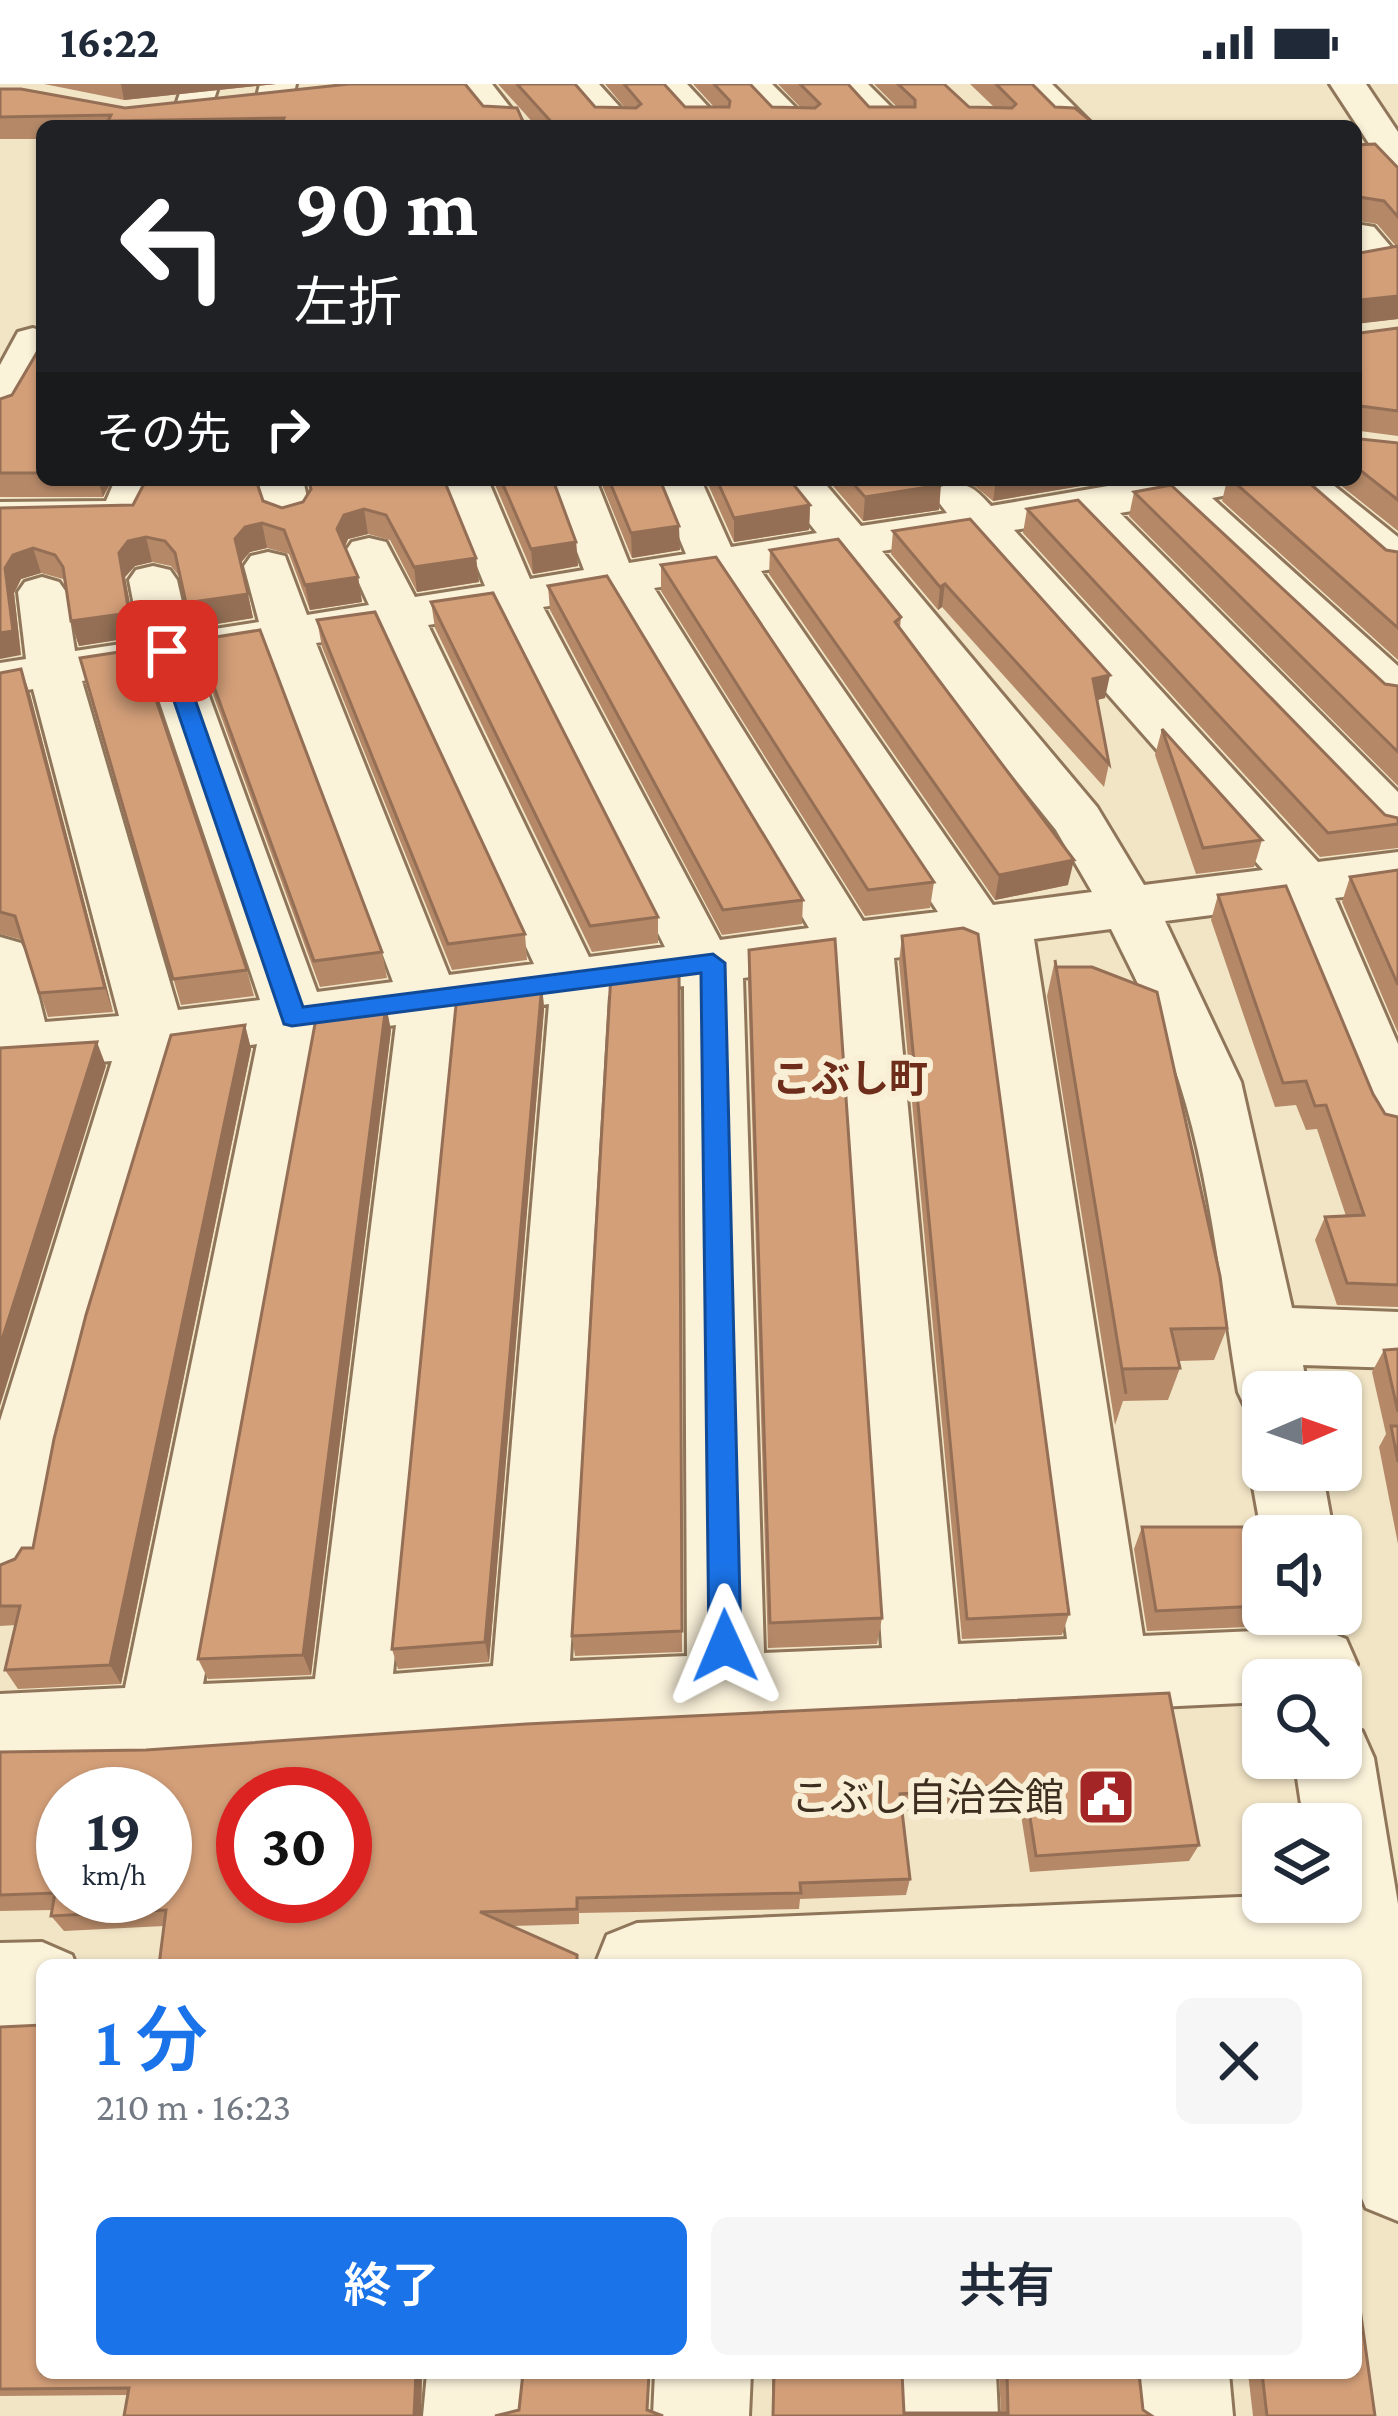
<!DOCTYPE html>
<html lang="ja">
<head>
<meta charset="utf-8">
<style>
  :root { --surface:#fff; --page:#f6f6f7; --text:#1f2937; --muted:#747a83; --accent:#1a73e8 }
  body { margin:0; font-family:"Crimson Pro","Noto Sans JP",serif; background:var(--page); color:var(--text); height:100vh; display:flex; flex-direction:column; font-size:45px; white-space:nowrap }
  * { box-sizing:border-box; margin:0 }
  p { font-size:39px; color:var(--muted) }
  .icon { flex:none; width:66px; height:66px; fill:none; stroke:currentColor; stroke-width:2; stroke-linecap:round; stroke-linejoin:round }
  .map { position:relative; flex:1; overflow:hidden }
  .panel { position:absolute; left:36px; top:1875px; width:1326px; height:420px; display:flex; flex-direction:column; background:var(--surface); border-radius:18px; box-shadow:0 3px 9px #0004 }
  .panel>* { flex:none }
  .top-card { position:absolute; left:36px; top:36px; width:1326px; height:366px; border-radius:18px; box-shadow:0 3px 9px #0004; background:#202124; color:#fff; overflow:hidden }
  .needle { width:78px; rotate:88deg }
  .buttons { position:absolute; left:1242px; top:1287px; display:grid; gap:24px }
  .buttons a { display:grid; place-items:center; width:120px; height:120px; border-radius:18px; background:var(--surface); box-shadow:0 3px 9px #0004; font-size:60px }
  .speed { position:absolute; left:36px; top:1683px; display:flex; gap:24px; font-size:60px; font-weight:700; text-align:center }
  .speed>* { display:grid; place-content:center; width:156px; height:156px; border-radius:50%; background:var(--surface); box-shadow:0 3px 9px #0004; line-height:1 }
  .speed small { font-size:30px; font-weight:400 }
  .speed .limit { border:18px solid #d22; background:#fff; color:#111 }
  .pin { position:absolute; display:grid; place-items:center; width:102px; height:102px; color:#fff; margin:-51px; border-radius:24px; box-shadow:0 6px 18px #0006 }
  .me { position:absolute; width:132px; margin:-66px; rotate:359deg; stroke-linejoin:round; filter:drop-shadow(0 0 9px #0008) }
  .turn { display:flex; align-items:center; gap:42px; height:252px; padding:0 60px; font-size:54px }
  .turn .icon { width:156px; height:156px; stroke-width:2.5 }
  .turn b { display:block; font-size:84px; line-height:102px }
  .then { display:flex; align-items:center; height:114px; padding:0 60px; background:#0003; gap:24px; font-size:45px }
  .round { display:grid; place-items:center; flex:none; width:126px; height:126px; border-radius:18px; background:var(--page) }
  .overview { display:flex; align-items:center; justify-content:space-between; height:204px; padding:0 60px }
  h1 { font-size:72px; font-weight:600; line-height:90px; color:var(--accent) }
  .primary-button { display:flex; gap:24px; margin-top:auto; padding:24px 60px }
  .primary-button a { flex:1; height:138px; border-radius:18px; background:var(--accent); color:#fff; font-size:48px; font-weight:600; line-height:138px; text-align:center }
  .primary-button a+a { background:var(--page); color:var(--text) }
  .status { display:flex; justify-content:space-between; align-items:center; height:84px; padding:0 60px; background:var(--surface); direction:ltr }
  .status svg { height:33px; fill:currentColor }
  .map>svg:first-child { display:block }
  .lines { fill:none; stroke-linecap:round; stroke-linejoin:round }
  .minor-casing { stroke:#8f765a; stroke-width:6 }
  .minor { fill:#fbf2da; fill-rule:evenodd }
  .wall { fill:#b58968; fill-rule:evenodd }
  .shaded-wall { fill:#946f55 }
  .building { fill:#d39f79; stroke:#946f55; stroke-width:3; fill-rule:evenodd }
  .route { fill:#1a73e8; stroke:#114b97; stroke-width:3 }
  .labels { text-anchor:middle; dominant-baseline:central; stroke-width:12; stroke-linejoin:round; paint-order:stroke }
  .quarter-label { font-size:39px; font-weight:bold; fill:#6e2d1b; stroke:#f8efd6 }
  .near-poi-label { font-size:39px; fill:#3e2e1f; stroke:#f8efd6; text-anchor:end }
</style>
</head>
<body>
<div class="status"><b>16:22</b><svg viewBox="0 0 49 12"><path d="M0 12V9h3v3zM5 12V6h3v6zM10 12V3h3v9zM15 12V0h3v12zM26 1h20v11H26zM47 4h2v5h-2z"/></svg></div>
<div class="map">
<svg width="1398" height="2332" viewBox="0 0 1398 2332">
  <rect width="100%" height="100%" fill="#f2e5c6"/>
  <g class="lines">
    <defs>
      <g id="minor">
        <path d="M183 0H219L205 42H169Z"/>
        <path d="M260 0H296L286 42H250Z"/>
        <path d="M455 0H492L525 42H488Z"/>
        <path d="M562 0H599L637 42H599Z"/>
        <path d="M649 0H687L726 42H688Z"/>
        <path d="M734 0H772L814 42H775Z"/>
        <path d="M830 0H868L910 42H871Z"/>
        <path d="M1013 0H1052L1094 42H1055Z"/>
        <path d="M1330 0H1366L1398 48V87L1385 84Z"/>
        <path d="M1356 140 1374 143 1398 171 1394 182 1356 189Z"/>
        <path d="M33 244 42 247V282L15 333 0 337V281L18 248Z"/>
        <path d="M115 396H161L139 441 0 446V418L106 417Z"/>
        <path d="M257 396H303L311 430 304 440 288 444 272 440Z"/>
        <path d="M442 396H488L530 495 584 486 550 396H596L629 479 686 470 655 396H701L731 463 817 449 775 396H822L861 442 947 429 934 412 941 402C966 396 974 403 991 422L1143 396H1261L1254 406 1212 414 1398 582V626L1380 621 1167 421 1120 429 1398 708V758L1379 753 1075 436 1014 446 1318 778 1398 768V806L1335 814 1398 960V1056L1376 1049 1367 1032 1281 822 1165 837 1241 998 1292 1224 1398 1228V1284L1303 1281 1308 1308H1263V1334L1248 1329 1238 1308C1221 1205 1211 1097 1179 997 1162 945 1135 894 1111 845L1034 855 1143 1552 1319 1544 1346 1555 1357 1580 1346 1605 1341 1607V1596H1263V1618L529 1653 156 1679 0 1684V1610L125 1604 257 960 175 971 92 1252 37 1468 26 1491 0 1501V1337L112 977 0 985V853L21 859 29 874 45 938 119 932 33 605 0 611V579L26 575 18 508 25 498 42 493 59 498 66 508 75 567 141 557 129 496 136 486 153 482 170 486 177 496 189 549 259 538 244 482 251 472 268 468 285 472 307 531 369 521 345 468 352 458 369 454 386 458 415 513 485 502ZM969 453 1263 786 1144 801 1097 723 882 467ZM838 475 1056 746 1092 808 993 821 761 487ZM718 494 938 828 863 837 654 504ZM610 512 809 844 720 856 543 523ZM498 530 665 863 589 873 428 541ZM382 549 534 880 449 891 316 559ZM269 567 393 898 317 908 197 579ZM149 586 259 913 260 916 178 926 82 597ZM975 863H977L1067 1555 958 1560 894 874ZM837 882 882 1564 764 1569 743 894ZM684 902 687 1572 570 1577 608 912ZM549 920 493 1582 393 1590 457 933ZM396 941 315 1595 203 1600 319 951Z"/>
        <path d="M1276 396H1327L1398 453V491L1381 487Z"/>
        <path d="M1263 1363V1386H1322L1334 1452H1263V1458L1250 1386Z"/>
        <path d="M1341 1639 1362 1647 1374 1674 1398 1820V2137L1366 2124 1356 2100V1881H595L607 1851 637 1839 1263 1812V1818H1341V1740H1304L1294 1674H1341Z"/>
        <path d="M42 1858 72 1871 76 1881H42V1944L0 1945V1859Z"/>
        <path d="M427 2289H523L519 2332H423Z"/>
        <path d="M655 2289H751L749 2332H653Z"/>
        <path d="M900 2289H996L998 2332H902Z"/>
        <path d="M1133 2289H1229L1233 2332H1137Z"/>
      </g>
    </defs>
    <use href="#minor" class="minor-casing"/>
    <use href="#minor" class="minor"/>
  </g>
  <g class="wall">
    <path d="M44 0H276L124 16Z"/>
    <path d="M498 0H575L595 23 625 24 605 0H664L685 23H714L693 0H750L772 23 801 24 778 0H848L869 23H897L874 0H944L969 23 995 24 970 0H1032L1055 23 1097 42H536Z"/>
    <path d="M0 5 125 24 483 22 525 42H42V55H0Z"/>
    <path d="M1356 61 1398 84V235L1360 239V249L1398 244V352L1360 347V355L1398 359V447L1334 396H1356ZM1359 137 1377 140 1396 162 1360 169Z"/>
    <path d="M42 260V396H112L103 413H0V315L12 311Z"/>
    <path d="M307 396H444L476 474 479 498 417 508 390 456 368 450 348 455 345 463 358 493 362 518 310 526 289 470 267 464 250 468 241 479 253 534 192 544 180 493 171 482 152 478 135 482 125 493 136 553 79 562 71 537 66 500 63 495 41 489 21 495 14 509 21 571 0 424 263 417 282 424 303 418 310 407Z"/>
    <path d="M493 396H553L576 458 578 482 533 490Z"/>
    <path d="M600 396H660L680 466 632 474Z"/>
    <path d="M706 396H790L810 421 809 446 734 458Z"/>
    <path d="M828 396H949L940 399 939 426 863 437Z"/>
    <path d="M949 396H1116L993 417 971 399Z"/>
    <path d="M1227 396H1306L1386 466 1398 468V576L1222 417Z"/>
    <path d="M1134 408 1385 600 1398 602V702L1129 432Z"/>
    <path d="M1027 425 1385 731 1398 734V764L1320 773 1023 449Z"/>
    <path d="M893 447 1105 614 1097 616 1109 680 1104 703 942 523 938 526 891 470Z"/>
    <path d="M770 466 901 533 900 544 1068 801 995 816 769 490Z"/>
    <path d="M661 481 934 798 930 824 865 832 661 507Z"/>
    <path d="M548 502 803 816 802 840 722 851 550 526Z"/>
    <path d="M431 518 658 833V859L592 868 435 544Z"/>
    <path d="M317 536 525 850 527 876 452 886 322 563Z"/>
    <path d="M197 556 382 868 387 894 320 903 203 583Z"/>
    <path d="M80 574 247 886 254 912 181 921Z"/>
    <path d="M0 589 30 610 113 928 48 933 23 856 0 850Z"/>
    <path d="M1162 645 1262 756 1254 783 1196 790 1155 671Z"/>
    <path d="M1398 786V949L1342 818 1350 793Z"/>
    <path d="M1218 811 1373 1010 1385 1030 1398 1033V1223L1337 1221 1315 1156 1325 1133 1346 1132 1317 1045 1306 1046 1296 1021 1275 1023 1211 836Z"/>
    <path d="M902 852 1069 1530 1062 1551 962 1555 899 878Z"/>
    <path d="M749 866 882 1534 877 1560 768 1564 748 898Z"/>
    <path d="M1055 876 1056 883 1227 1244 1214 1276 1179 1277 1180 1284 1168 1316 1123 1317 1115 1341 1047 912Z"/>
    <path d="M679 881 682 1568 575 1572 572 1552Z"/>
    <path d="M542 900 544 925 489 1578 398 1585 392 1565Z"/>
    <path d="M245 941 251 965 121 1600 18 1605 5 1586 16 1541 0 1542V1481L15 1475 33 1464Z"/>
    <path d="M391 946 311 1591 208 1595 198 1575Z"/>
    <path d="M1398 1265V1460L1379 1363 1386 1350 1372 1288 1384 1266Z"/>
    <path d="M1142 1443 1260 1522 1249 1543 1147 1547 1134 1465Z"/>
    <path d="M1169 1609 1199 1761 1189 1777 1030 1788 1019 1718 925 1721 923 1725 902 1727 910 1795 906 1811 800 1815 799 1825 579 1829V1840L513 1842H164L64 1847 51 1832 52 1826 0 1827V1668L146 1666Z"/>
    <path d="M0 1943 422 2289 421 2332H124L128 2311 0 2312Z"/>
    <path d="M772 2289H902L904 2329H1001L999 2289H1139L1143 2326 1152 2332H772Z"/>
    <path d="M1248 2289H1356L1375 2332H1253Z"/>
  </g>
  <g class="shaded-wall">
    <path d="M121 0H276L124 16Z"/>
    <path d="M1398 212V235L1356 240 1359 216Z"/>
    <path d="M98 396H112L103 413Z"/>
    <path d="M932 396H949L937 399 941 401 939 426 863 437 865 413Z"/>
    <path d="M996 396H1116L993 417Z"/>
    <path d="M810 421 809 446 734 458V434Z"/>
    <path d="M364 425 368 450 348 455 341 470 337 445 344 431Z"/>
    <path d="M262 439 267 464 250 468 240 479 235 455 245 443Z"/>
    <path d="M679 442 680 466 632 474 631 449Z"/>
    <path d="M146 453 152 478 135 482 125 493 136 553 79 562 71 537 128 457Z"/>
    <path d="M576 458 578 482 533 490 531 465Z"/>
    <path d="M33 464 41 489 21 495 14 509 21 571 0 575V549L5 484 13 471Z"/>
    <path d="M476 474 479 498 417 508 414 483Z"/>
    <path d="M358 493 362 518 310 526 305 501Z"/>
    <path d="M945 500 942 523 938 526 940 503Z"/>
    <path d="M248 510 253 534 192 544 186 519Z"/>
    <path d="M21 585 30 610 113 928 105 904Z"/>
    <path d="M1110 591 1105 614 1089 618 1093 595Z"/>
    <path d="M1074 776 1068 801 995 816 999 791Z"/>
    <path d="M542 900 544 925 489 1578 485 1558Z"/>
    <path d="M386 921 391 946 311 1591 303 1571Z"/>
    <path d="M245 941 251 965 121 1600 110 1581Z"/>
    <path d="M97 958 106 982 0 1322V1262Z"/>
    <path d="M416 2289H422L421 2332H414Z"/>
  </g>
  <g class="building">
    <path d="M349 0H465L483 22 517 24 525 42H280L284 34 108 37 111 31 0 33V5H21L125 24Z"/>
    <path d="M517 0H575L595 23 636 24 641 20 624 0H664L685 23H729L730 17 714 0H750L772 23 815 24 820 20 800 0H848L869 23H915V16L898 0H944L969 23 1012 24 1016 20 996 0H1032L1055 23 1075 24 1097 42H555Z"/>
    <path d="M1375 60 1398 84V133L1384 117 1359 113 1360 169 1398 162V212L1359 216 1360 249 1398 244V327L1360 322V355L1398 359V416L1356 383V61Z"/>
    <path d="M42 260V389H0V315L12 311Z"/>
    <path d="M146 396H256L263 417 282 424 303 418 311 405 309 396H444L476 474 414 483 386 431 364 425 344 431 337 445 358 493 305 501 284 446 262 439 245 443 235 455 248 510 186 519 175 469 165 457 146 453 128 457 119 469 129 529 71 537 63 483 55 471 33 464 13 471 5 484 13 547 0 549V424L133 421Z"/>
    <path d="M501 396H553L576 458 531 465Z"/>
    <path d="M609 396H660L679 442 631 449Z"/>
    <path d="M717 396H790L810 421 734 434Z"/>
    <path d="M850 396H939L941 401 865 413Z"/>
    <path d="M1232 396H1306L1386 466 1398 468V544Z"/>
    <path d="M1171 401 1385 600 1398 602V668L1134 408Z"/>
    <path d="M1078 416 1385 731 1398 734V740L1328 749 1027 425Z"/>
    <path d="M970 435 1110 591 1093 595 1109 680 945 500 940 503 893 447Z"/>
    <path d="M838 455 901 533 895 538 1074 776 999 791 770 466Z"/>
    <path d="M716 473 934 798 868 806 661 481Z"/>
    <path d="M607 492 803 816 723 826 548 502Z"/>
    <path d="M493 509 658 833 590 842 431 518Z"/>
    <path d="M375 528 525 850 448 860 317 536Z"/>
    <path d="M260 546 382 868 314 877 197 556Z"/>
    <path d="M139 565 247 886 173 895 80 574Z"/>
    <path d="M21 585 105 904 39 909 15 832 0 828V589Z"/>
    <path d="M1162 645 1262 756 1203 764Z"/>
    <path d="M1398 786V901L1350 793Z"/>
    <path d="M1286 802 1373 1010 1385 1030 1398 1033V1201L1347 1199 1325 1133 1364 1131 1326 1021 1315 1022 1306 997 1283 999 1218 811Z"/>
    <path d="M963 844 978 850 1069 1530 967 1535 902 852Z"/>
    <path d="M835 855 882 1534 770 1539 749 866Z"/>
    <path d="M1055 876 1056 883H1092L1157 908 1220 1192 1227 1244 1171 1245 1180 1284 1122 1285 1126 1310Z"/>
    <path d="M679 881 682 1547 572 1552 611 890Z"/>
    <path d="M542 900 485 1558 392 1565 457 911Z"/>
    <path d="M386 921 303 1571 198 1575 317 929Z"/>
    <path d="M245 941 110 1581 5 1586 20 1522H0V1481L15 1475 22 1464H33L54 1355 86 1231 171 951Z"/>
    <path d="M97 958 0 1262V964Z"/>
    <path d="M1398 1265V1328L1384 1266Z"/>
    <path d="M1391 1342H1398V1378Z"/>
    <path d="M1142 1443H1243L1260 1522 1156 1527Z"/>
    <path d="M1169 1609 1199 1761 1036 1772 1025 1701 927 1704 928 1708 900 1710 910 1795 800 1799 801 1809 577 1814V1825L480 1828 577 1871V1881H159L166 1826 51 1832 55 1809 0 1811V1668L146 1666 526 1640ZM63 1710H165V1812H63ZM243 1710H345V1812H243Z"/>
    <path d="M42 1941V2289H416L414 2332H124L129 2304 0 2305V1943Z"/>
    <path d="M1356 2196 1375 2332H1267L1262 2289H1356Z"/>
    <path d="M523 2289H649L647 2326 663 2332H495L519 2326Z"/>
    <path d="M774 2289H902L904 2329H1008L1007 2289H1139L1143 2326 1152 2332H773Z"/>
  </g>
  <path class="route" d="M167 560 178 567 303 923 713 870 725 879 741 1562 736 1572 725 1577 714 1572 709 1562 701 889 292 942 284 940 157 567Z"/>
  <defs>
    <symbol id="civic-square" viewBox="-11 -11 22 22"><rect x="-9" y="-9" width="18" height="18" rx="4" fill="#a32525" stroke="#f8efd6"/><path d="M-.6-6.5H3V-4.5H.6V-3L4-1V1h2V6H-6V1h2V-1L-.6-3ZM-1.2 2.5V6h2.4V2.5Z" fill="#fff"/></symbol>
  </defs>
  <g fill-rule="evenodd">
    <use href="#civic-square" x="1073" y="1680" width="66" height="66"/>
  </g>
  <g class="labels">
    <g class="quarter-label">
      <text x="850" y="994">こぶし町</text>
    </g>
    <g class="near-poi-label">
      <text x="1064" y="1713">こぶし自治会館</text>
    </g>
  </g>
</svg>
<div class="buttons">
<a><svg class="needle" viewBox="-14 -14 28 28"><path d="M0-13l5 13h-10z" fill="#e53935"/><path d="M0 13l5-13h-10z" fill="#747a83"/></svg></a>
<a><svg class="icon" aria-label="sound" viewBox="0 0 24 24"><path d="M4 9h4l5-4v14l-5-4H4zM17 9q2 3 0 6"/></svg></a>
<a><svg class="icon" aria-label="search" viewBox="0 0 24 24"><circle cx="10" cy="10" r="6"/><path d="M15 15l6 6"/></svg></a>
<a><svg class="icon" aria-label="layers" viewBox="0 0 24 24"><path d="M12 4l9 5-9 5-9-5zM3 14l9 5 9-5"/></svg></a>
</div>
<div class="speed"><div>19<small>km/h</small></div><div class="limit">30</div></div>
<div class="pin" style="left:167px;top:567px;background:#d93025"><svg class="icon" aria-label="arrive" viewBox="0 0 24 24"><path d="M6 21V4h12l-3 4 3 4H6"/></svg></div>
<svg class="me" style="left:725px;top:1562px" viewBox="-20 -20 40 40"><path d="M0-17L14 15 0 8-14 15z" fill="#1a73e8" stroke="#fff" stroke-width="4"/></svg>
<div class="top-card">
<div class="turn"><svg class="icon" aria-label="left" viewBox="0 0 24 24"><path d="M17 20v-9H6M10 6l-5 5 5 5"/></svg><div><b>90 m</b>左折</div></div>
<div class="then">その先<svg class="icon" aria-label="right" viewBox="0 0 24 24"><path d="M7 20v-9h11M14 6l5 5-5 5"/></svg></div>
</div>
<section class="panel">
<div class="overview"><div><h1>1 分</h1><p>210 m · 16:23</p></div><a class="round"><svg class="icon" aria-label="close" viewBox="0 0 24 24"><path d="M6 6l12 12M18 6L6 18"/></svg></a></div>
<div class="primary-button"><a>終了</a><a>共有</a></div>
</section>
</div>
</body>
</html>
